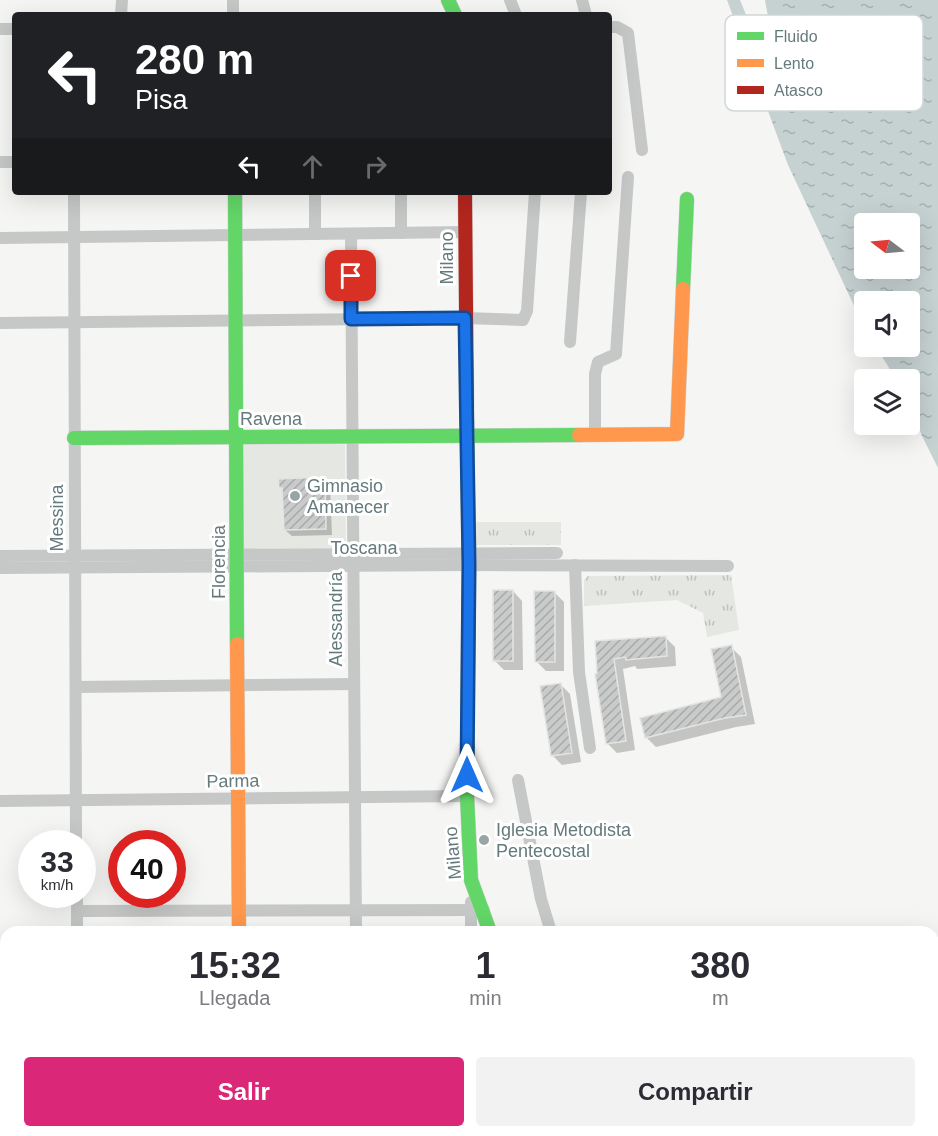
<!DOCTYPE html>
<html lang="es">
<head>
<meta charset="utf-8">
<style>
  :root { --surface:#fff; --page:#f2f2f3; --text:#2b2b33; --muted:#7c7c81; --accent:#db2777 }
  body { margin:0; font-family:Arial,sans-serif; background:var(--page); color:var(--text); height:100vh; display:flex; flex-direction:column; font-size:22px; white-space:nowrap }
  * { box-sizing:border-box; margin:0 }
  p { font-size:20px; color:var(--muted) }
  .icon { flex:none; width:33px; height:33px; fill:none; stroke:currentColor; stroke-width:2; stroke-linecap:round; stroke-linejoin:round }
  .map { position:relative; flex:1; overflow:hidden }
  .drawer { position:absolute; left:0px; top:926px; width:939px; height:212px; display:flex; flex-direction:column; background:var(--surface); border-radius:18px 18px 0 0; box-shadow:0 6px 24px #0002 }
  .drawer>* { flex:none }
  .guide { position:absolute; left:12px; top:12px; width:600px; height:183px; border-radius:6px; box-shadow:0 6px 24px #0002; background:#202124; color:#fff; overflow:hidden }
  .needle { width:39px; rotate:286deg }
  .buttons { position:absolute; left:854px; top:213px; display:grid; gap:12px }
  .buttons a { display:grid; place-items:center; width:66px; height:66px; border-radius:6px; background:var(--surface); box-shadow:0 6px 24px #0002; font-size:30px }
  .speed { position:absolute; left:18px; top:830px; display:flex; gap:12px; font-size:30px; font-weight:700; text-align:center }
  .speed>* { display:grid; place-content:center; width:78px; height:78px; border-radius:50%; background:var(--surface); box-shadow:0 6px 24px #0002; line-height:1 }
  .speed small { font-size:15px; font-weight:400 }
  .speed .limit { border:9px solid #d22; background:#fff; color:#111 }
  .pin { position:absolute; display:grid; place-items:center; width:51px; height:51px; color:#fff; margin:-26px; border-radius:12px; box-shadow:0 3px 9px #0006 }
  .me { position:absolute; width:66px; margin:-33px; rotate:0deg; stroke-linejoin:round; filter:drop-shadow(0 0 4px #0008) }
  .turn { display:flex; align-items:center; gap:21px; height:126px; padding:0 24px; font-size:27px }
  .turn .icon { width:78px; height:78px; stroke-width:2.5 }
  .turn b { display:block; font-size:42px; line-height:51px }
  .lanes { display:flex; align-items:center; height:57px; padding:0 24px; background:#0003; justify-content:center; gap:30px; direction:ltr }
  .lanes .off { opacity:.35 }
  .eta { display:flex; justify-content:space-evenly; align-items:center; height:102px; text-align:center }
  .eta b { font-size:36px; font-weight:700; line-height:42px }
  .action { display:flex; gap:12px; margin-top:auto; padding:12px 24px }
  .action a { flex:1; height:69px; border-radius:6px; background:var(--accent); color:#fff; font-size:24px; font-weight:700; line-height:69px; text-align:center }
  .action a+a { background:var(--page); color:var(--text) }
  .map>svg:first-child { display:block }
  .grass { fill:url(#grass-tufts) }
  .pitch { fill:#e5e7e2 }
  .water { fill:url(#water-ripples); fill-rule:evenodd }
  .shadow { fill:#0003 }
  .building { fill:url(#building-hatch); stroke:#e4e4e4; stroke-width:1.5 }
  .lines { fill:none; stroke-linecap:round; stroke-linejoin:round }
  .fast-casing { stroke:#d0d1d1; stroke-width:15 }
  .slow-casing { stroke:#d0d1d1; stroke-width:15 }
  .jam-casing { stroke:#d0d1d1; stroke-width:15 }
  .street { stroke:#c6c8c8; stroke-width:12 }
  .fast { stroke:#63d668; stroke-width:14 }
  .slow { stroke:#ff974d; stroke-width:14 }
  .jam { stroke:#b3261e; stroke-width:14 }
  .route-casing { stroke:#114b97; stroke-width:15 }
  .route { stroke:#1a73e8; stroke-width:10 }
  .poi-dot { fill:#97a5a6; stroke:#fff; stroke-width:2 }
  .labels { text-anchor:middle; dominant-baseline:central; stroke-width:6; stroke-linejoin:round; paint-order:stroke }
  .street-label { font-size:18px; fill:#647a7c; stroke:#fff }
  .poi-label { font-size:18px; fill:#647a7c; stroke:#fff; text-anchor:start }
  .key { fill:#fff; stroke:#d0d7d8; stroke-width:1.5 }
  .key-label { font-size:16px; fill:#647a7c }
</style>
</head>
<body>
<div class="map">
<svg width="938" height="1136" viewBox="0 0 938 1136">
  <defs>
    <pattern id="grass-tufts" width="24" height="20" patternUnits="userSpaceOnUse" patternTransform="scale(1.5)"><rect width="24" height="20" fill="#e5e7e2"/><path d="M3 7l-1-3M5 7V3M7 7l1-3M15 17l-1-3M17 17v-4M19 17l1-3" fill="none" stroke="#bdc0bc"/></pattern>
    <pattern id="water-ripples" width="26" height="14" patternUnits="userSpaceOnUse" patternTransform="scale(1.5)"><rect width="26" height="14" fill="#c6d1d1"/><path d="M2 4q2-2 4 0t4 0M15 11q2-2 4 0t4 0" fill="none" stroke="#a4afaf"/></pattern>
    <pattern id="building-hatch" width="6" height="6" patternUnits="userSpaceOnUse" patternTransform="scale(1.5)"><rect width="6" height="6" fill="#c9cbcb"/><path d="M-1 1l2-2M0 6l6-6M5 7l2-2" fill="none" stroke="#a7aaaa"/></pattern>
  </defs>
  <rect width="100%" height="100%" fill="#f5f5f4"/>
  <g class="grass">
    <path d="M472 522H561V545H475Z"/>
    <path d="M731 575 739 630 707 637 703 613 677 600 584 606V580L588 576Z"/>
  </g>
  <path class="pitch" d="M345 443 346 548 244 549V444Z"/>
  <path class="water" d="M727 0H740L759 47 774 79 771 33 765 0H938V468L922 436 909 403V380L896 379 876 347 909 346V302H864V327L788 165ZM864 224H909V268H864Z"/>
  <g class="shadow">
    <path d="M324 478 330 485 332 535 292 536 285 530 284 491 280 487Z"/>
    <path d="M513 591 522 601 523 670H504L494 660Z"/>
    <path d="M554 592 564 602V671H546L536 661Z"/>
    <path d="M665 637 675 647 676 666 637 669 635 666 623 669 635 750 617 753 607 743 597 642Z"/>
    <path d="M731 647 741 657 755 724 736 727 656 747 646 737 723 698Z"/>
    <path d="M560 684 570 694 581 762 562 765 552 755Z"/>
  </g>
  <g class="building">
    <path d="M325 477 326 529 284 530 282 488H279L278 479Z"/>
    <rect x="493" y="590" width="20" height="71"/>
    <path d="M534 591H555V662H535Z"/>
    <path d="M666 636 667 656 626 660 625 657 614 659 626 741 606 744 595 674 597 673 595 641Z"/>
    <path d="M732 645 746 715 725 718 645 738 640 718 721 697 711 649Z"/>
    <path d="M561 683 572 753 551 756 540 686Z"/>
  </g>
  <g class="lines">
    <defs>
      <g id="fast">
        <path d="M448 0 455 15"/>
        <path d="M235 192 237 644"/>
        <path d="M683 289 687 199"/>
        <path d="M467 422 469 565 467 796 471 880 490 932"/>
        <path d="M74 438 579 435"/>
      </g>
      <g id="slow">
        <path d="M579 435 677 434 683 289"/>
        <path d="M237 644 239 932"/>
        <path d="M514 1131V1136"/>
      </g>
      <path id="jam" d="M465 192 467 422"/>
    </defs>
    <use href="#fast" class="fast-casing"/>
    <use href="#slow" class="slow-casing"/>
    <use href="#jam" class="jam-casing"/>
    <g class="street">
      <path d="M233 0V15"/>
      <path d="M510 0 516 15"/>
      <path d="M582 0 586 15"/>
      <path d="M121 15 122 0"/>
      <path d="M609 27H617L628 33 642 150"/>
      <path d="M0 29H15"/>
      <path d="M0 162H15"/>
      <path d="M74 192 76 843"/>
      <path d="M315 192V234"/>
      <path d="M401 233V192"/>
      <path d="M351 234 356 932"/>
      <path d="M0 238 464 232"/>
      <path d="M0 323 465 318 523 320 527 311 535 192"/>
      <path d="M570 342 581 192"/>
      <path d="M595 435V374L598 362 616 354 628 177"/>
      <path d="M0 556 557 553"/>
      <path d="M575 565 579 672 590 748"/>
      <path d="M0 568 469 565 728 566"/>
      <path d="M76 687 354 684"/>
      <path d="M518 780 541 899 551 932"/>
      <path d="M0 801 467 796"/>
      <path d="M77 894V932"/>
      <path d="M471 902V932"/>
      <path d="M77 911 484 910"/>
      <path d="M0 1000H6"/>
      <path d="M77 1131V1136"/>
      <path d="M240 1131V1136"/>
      <path d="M358 1131V1136"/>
      <path d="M471 1131V1136"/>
      <path d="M653 1131 660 1136"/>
      <path d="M637 1136 644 1131"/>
    </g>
    <use href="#fast" class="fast"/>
    <use href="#slow" class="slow"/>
    <use href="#jam" class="jam"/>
  </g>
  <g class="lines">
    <defs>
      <path id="route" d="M351 276V319L465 318 469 565 467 775"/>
    </defs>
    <use href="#route" class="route-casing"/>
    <use href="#route" class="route"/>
  </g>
  <g class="poi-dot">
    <circle cx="295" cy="496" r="6"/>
    <circle cx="484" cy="840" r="6"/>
  </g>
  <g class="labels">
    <g class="street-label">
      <text transform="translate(447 258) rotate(-90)">Milano</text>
      <text x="271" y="419">Ravena</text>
      <text transform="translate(57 518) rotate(-90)">Messina</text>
      <text x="364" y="548">Toscana</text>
      <text transform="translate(219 562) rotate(-90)">Florencia</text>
      <text transform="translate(336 619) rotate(-90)">Alessandría</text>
      <text transform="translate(233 781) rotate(-1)">Parma</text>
      <text transform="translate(453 853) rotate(-95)">Milano</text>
    </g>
    <g class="poi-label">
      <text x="307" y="486">Gimnasio<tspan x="307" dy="21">Amanecer</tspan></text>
      <text x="496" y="830">Iglesia Metodista<tspan x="496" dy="21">Pentecostal</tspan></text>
    </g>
  </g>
  <rect x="725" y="15" width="198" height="96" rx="9" class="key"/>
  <rect x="737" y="32" width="27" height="8" fill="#63d668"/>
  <rect x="737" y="59" width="27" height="8" fill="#ff974d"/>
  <rect x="737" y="86" width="27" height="8" fill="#b3261e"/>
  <g class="key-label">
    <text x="774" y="42">Fluido</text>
    <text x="774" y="69">Lento</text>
    <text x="774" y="96">Atasco</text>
  </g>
</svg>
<div class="buttons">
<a><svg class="needle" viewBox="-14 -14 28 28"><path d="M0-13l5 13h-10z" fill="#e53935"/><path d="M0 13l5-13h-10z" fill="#7c7c81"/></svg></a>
<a><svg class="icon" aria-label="sound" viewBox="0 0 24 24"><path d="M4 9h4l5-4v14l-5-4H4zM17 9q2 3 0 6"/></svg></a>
<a><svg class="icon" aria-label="layers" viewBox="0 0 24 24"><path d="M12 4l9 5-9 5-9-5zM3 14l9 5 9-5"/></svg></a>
</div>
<div class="speed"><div>33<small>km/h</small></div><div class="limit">40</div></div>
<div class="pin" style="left:351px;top:276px;background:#d93025"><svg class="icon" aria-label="arrive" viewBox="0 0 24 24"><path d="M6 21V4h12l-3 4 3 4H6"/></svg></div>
<svg class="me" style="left:467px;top:775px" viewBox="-20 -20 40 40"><path d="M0-17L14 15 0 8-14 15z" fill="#1a73e8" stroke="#fff" stroke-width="4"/></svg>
<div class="guide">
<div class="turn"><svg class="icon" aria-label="left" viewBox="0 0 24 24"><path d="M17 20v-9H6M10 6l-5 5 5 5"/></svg><div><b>280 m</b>Pisa</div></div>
<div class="lanes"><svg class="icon" aria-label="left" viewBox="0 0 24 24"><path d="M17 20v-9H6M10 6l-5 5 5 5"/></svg><svg class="icon off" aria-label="ahead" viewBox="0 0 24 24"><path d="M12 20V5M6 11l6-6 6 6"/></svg><svg class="icon off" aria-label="right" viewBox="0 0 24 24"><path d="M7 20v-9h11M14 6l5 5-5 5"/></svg></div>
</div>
<section class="drawer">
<div class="eta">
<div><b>15:32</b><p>Llegada</p></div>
<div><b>1</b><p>min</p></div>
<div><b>380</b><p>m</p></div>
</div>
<div class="action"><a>Salir</a><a>Compartir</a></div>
</section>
</div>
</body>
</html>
